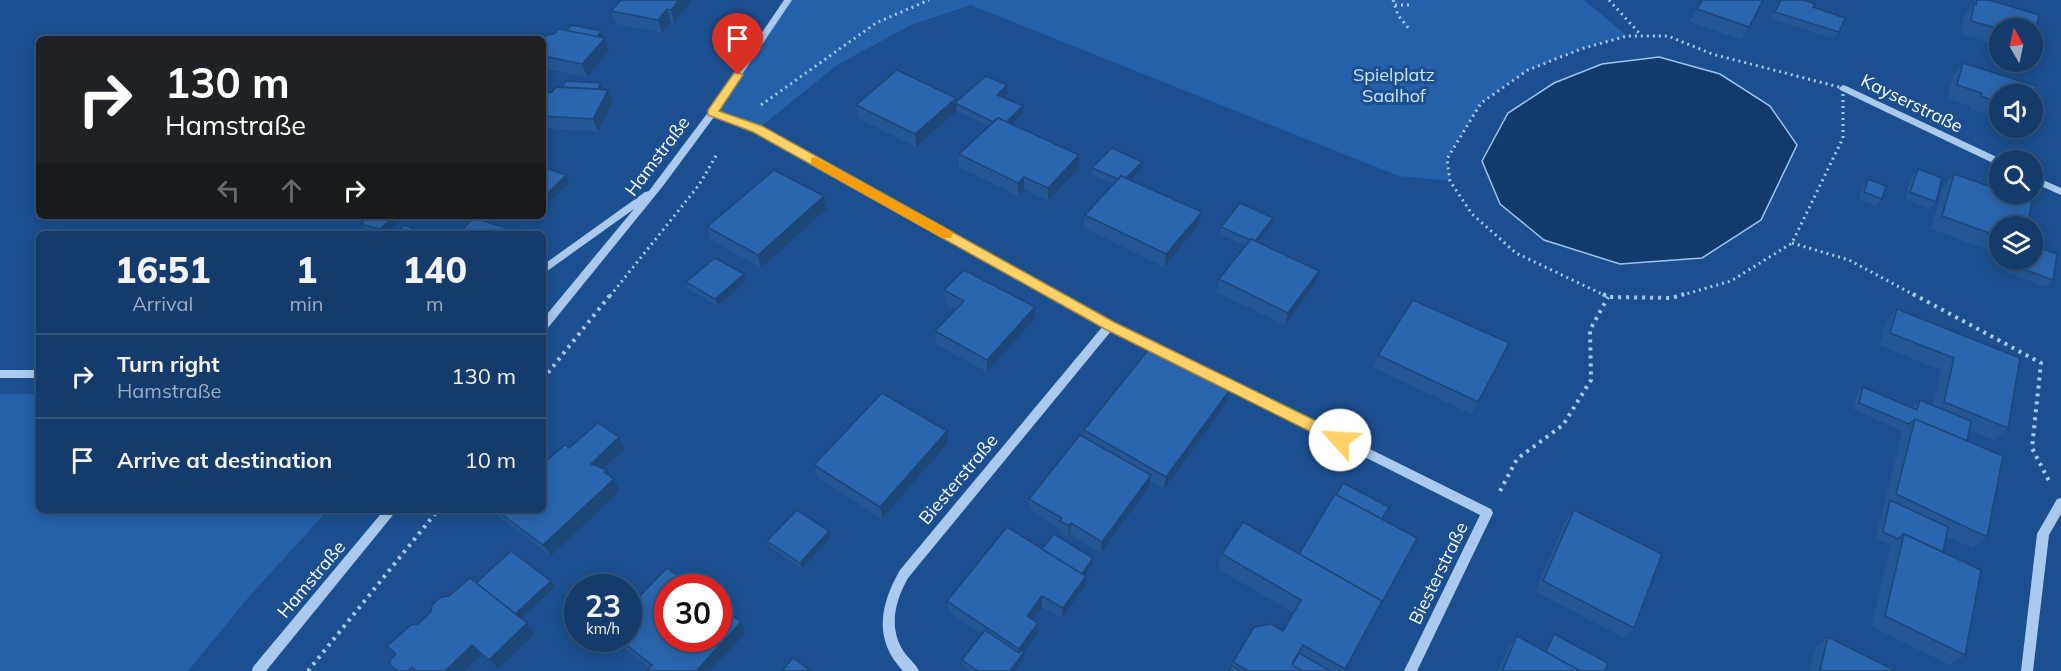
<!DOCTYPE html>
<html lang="en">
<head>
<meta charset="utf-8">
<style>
  :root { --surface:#143b6b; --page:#214673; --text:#f1f3f6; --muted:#9dadc1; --line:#33557e }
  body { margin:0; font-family:Mulish,sans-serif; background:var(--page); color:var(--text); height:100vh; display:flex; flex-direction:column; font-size:22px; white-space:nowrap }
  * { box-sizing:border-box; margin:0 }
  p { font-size:20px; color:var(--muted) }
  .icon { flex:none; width:33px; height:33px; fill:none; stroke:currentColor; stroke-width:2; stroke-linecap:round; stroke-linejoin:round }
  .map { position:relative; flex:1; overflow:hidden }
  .drawer { position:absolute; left:36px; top:231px; width:510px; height:282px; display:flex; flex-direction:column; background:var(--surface); border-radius:9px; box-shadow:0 3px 15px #0003,0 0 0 2px var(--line) }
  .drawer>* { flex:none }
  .hud { position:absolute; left:36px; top:36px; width:510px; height:183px; border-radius:9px; box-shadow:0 3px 15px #0003,0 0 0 2px var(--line); background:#202124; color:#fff; overflow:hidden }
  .needle { width:39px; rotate:351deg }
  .fabs { position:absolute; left:1989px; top:18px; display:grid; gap:12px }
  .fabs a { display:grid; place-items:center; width:54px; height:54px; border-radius:50%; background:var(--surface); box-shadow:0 3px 15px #0003,0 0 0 2px var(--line); font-size:30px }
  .speed { position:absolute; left:564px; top:574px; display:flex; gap:12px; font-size:30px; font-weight:700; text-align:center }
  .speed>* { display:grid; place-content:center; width:78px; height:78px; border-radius:50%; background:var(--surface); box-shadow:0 3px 15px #0003,0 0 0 2px var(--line); line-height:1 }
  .speed small { font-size:15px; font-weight:400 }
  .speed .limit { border:9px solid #d22; background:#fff; color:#111 }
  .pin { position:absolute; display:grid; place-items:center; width:51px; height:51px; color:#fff; margin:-62px -26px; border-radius:50% 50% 50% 0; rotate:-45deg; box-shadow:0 0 6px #0007 }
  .pin .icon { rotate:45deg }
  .me { position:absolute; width:66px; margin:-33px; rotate:296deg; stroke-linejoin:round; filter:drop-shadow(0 0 4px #0008) }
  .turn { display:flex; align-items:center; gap:21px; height:126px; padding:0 30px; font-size:27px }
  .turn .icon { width:78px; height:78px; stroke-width:2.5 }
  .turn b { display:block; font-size:42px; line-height:51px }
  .lanes { display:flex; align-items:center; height:57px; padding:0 30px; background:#0003; justify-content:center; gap:30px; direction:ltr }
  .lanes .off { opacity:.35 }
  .eta { display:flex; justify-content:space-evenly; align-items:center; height:102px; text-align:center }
  .eta b { font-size:36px; font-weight:800; line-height:42px }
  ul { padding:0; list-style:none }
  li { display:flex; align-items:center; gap:18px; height:84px; padding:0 30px; border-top:2px solid var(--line) }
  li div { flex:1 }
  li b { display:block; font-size:22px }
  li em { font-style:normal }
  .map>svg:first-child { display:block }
  .green { fill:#2461a8 }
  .water { fill:#123a6d; stroke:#9cc4f0; stroke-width:1.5 }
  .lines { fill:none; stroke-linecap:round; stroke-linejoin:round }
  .path-far1 { stroke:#a9c9ee; stroke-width:3; stroke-dasharray:2 4; stroke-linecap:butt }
  .path { stroke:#a9c9ee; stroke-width:4; stroke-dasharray:3 5; stroke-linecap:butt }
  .minor { fill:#a9c9ee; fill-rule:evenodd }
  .wall { fill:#245895 }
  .shaded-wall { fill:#1d4779 }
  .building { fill:#2a66ad; stroke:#1d4779; stroke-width:1.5 }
  .route { fill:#ffd166; stroke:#a68842; stroke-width:1.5 }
  .slow { fill:#f59e0b }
  .labels { text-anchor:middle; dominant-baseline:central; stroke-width:6; stroke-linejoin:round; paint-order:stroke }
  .park-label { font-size:18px; fill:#cfe3fa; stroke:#1b4f8f }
  .street-label { font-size:18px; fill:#fff; stroke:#1b4f8f }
</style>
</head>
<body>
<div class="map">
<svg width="2061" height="671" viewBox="0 0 2061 671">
  <rect width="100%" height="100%" fill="#1b4f8f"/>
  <g class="green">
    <path d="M788 0H1584L1627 36 1581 49 1528 70 1481 103 1447 159 1450 181 1399 176 971 5 911 25 837 65 758 129 712 113Z"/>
    <path d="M0 394H39V510H328L247 599 188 671H0Z"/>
  </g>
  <path class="water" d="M1659 57 1720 74 1770 106 1797 145 1761 220 1702 258 1620 264 1544 240 1500 204 1482 161 1508 113 1554 83 1602 64Z"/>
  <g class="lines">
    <g class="path-far1">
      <path d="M1393 0 1398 15 1409 29"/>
      <path d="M1609 0 1641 35"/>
      <path d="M1395 5H1411"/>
      <path d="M761 105 876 23 929 0"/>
      <path d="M1792 243 1849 260 1916 296"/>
      <path d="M610 296 699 185 717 154"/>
      <path d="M1606 296 1516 253 1472 214 1450 181 1447 159 1481 103 1528 70 1581 49 1627 36H1668L1712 54 1843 88V138L1792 243 1731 281 1679 296"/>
    </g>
    <g class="path">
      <path d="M1603 294 1608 297 1672 298 1684 294"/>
      <path d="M1913 294 2041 363 2032 448 2049 481"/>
      <path d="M543 379 611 294"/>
      <path d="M1500 491 1517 459 1563 425 1591 380 1590 330 1608 297"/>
      <path d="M308 671 438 510"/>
    </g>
    <g class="minor">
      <path d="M784 0H792L717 112 761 127 1114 322 1491 509 1493 513 1417 671H1404L1480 515 1112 330 908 578C895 601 888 628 904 652 909 659 916 664 919 671H903C873 639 880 605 900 570L1103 326 755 131 714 117 663 186 547 329 543 330V319L634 209 543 274V265L645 192 649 191 709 111Z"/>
      <path d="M1843 85 1846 86 2003 160H2000V166L1997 165 1840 90 1839 88Z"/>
      <path d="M2032 175 2061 188V195L2032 182Z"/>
      <rect x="0" y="370" width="39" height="8"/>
      <path d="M2061 498V514L2049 535 2033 671H2021L2037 534 2057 499Z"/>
      <path d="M384 510H397L266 671H252L253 667Z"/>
    </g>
  </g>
  <g class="wall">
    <path d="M692 0 674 23 671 22 662 33 616 24 611 11Z"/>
    <path d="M1781 0 1813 7 1839 32 1834 39 1771 19Z"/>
    <path d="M1976 0H1989L2039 15 2033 40 2032 41V28H2000V46L1961 34 1964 17Z"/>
    <path d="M1697 9 1749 27 1741 40 1690 22Z"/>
    <path d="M566 31H602L609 51 587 77 543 68V39L554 34Z"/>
    <path d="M1963 63 2000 94V115L1997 118 1970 109 1971 106 1947 98 1953 76Z"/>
    <path d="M601 83 603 90H608L613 103 598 132 545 128 543 125V96L562 87Z"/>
    <path d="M1008 93 1002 97 1023 113 1011 124 1079 168 1048 201 1024 189 1018 196 959 167V154L989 126 957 111 916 147 858 118 856 105 956 103Z"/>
    <path d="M1142 162 1141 169 1131 180 1199 225 1164 267 1084 228 1085 215 1113 184 1092 175V168Z"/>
    <path d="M1918 169 1936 202 1930 209 1905 199 1912 176Z"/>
    <path d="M1954 174 2000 226V254L1931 229 1943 187Z"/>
    <path d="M1868 179 1882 199 1876 206 1859 199 1863 186Z"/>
    <path d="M827 209 761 268 711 240 707 227Z"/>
    <path d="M369 216H401L402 218 387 234H377L366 231 361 224Z"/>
    <path d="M1272 225 1258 243 1319 271 1315 284 1285 325 1216 292 1219 279 1246 246 1220 234 1221 227Z"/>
    <path d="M2011 260H2032L2053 280 2046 287 2008 273Z"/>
    <path d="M744 274 746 281 718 306 689 289 686 282Z"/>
    <path d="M944 290 1035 307V319L987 372 936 344 935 331 956 309 945 303Z"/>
    <path d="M1897 309 2020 358 2008 428 1994 440 1969 430 1967 441 1987 537 1973 548 1946 536 1943 552 1965 655 1950 665 1871 626 1891 545 1876 538 1902 431 1853 409 1857 394 1863 387 1912 408 1913 406 1920 400 1933 405 1941 370 1879 345 1886 322Z"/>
    <path d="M1509 343 1471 414 1373 367 1378 355Z"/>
    <path d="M1229 391 1227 403 1164 489 1150 481 1149 487 1101 553 1070 535 1068 537 1060 532V529L1030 510 1029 499 1083 437 1084 430Z"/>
    <path d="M947 431 948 443 882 519 817 477 814 465Z"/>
    <path d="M619 437 625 449 604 469 620 491 551 556 491 510H543L547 460 569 448Z"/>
    <path d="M1574 510 1634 628 1624 638 1535 591 1565 522Z"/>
    <path d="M1382 519 1417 538 1344 671H1229L1233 662 1283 631 1294 613 1218 569 1222 554H1299Z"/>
    <path d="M829 531 831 537 802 569 770 547 767 541Z"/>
    <path d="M1042 549 1093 558V564L1085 575V586L1062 618 1042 607 1032 619 1038 633 1024 652V657L1014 671H971L962 665V660L982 634 949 612 947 601Z"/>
    <path d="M476 583 555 587 521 619 527 623 535 634 498 669 481 655 465 671H397L390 665 396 655 387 646 418 624 449 596Z"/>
    <path d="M741 622 746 632 650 668 613 639H628Z"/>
    <path d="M1554 634 1605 671H1498L1509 646 1517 636 1545 651 1550 640Z"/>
    <path d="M1828 637 1896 671H1809L1816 648Z"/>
  </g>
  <g class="shaded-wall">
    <path d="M679 0H692L674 23 671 10Z"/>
    <path d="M667 9 671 22 662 33 658 20Z"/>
    <path d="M602 31 609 51 587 77 582 64 593 42Z"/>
    <path d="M601 83 603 90 595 95Z"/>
    <path d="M1007 85 1008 93 997 102V95Z"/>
    <path d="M608 90 613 103 598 132 593 119Z"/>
    <path d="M956 98 957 111 916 147 915 134Z"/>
    <path d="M1023 106V113L1002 133V126Z"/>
    <path d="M1079 155V168L1048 201V188Z"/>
    <path d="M1142 162 1141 169 1123 189V182Z"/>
    <path d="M566 175 569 182 543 208V198Z"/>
    <path d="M1024 177V189L1018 196V183Z"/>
    <path d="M824 196 827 209 761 268 758 255Z"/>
    <path d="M1202 212 1199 225 1164 267 1166 254Z"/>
    <path d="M394 216H401L402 218 387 234H383L380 229Z"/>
    <path d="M1273 218 1272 225 1253 249 1254 242Z"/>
    <path d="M506 228 509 234H500Z"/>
    <path d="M1319 271 1315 284 1285 325 1288 313Z"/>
    <path d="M744 274 746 281 718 306 715 299Z"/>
    <path d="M1035 307V319L987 372V360Z"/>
    <path d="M1229 391 1227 403 1164 489 1166 477Z"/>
    <path d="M947 431 948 443 882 519 880 507Z"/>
    <path d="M619 437 625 449 597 475 591 464Z"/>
    <path d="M607 470 612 481 614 479 620 491 551 556 543 545Z"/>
    <path d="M1151 475 1149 487 1101 553 1102 542Z"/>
    <path d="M1071 523 1070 535 1068 537 1069 526Z"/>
    <path d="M829 531 831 537 802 569 800 563Z"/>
    <path d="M1093 558V564L1080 583V577Z"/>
    <path d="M1086 576 1085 586 1062 618 1063 608Z"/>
    <path d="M551 581 555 587 519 621 514 615Z"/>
    <path d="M1042 596V607L1027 626V616Z"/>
    <path d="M741 622 746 632 710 671H696Z"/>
    <path d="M527 623 535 634 498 669 489 660Z"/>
    <path d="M1038 623V633L1024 652V657L1014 671H1010L1019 659V649Z"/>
    <path d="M472 645 481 655 465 671H445Z"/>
  </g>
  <g class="building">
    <path d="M621 0H679L671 10 667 9 658 20 611 11Z"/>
    <path d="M1702 0H1763L1749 27 1697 9Z"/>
    <path d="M1781 0H1803L1815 4 1813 7 1845 18 1839 32 1775 12Z"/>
    <path d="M1977 0H1989L2039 15 2033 40 2032 28H2000V29L1971 21 1974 4 1976 5Z"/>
    <path d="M571 25 602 31 597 37 566 31Z"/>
    <path d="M559 29 605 38 582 64 543 56V39L547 35 554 34Z"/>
    <path d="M1963 63 2036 86 2032 105V94H2000V103L1981 96 1982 93 1957 85Z"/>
    <path d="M897 70 956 98 915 134 856 105Z"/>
    <path d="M986 76 1007 85 997 95 1023 106 1006 122 998 118 993 122 955 103Z"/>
    <path d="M566 81 601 83 598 89 562 87Z"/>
    <path d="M556 87 608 90 593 119 543 116V96L544 94 552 92Z"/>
    <path d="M998 118 1079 155 1048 188 1024 177 1018 183 959 154Z"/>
    <path d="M1112 148 1142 162 1126 178 1121 176 1118 179 1092 168Z"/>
    <path d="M543 167 566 175 543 198Z"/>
    <path d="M1918 169 1942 178 1936 202 1910 192Z"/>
    <path d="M774 170 824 196 758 255 707 227Z"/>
    <path d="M1954 174 2000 190V194H2009L2032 202 2027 226H2000V237L1942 216Z"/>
    <path d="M1121 176 1202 212 1166 254 1085 215Z"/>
    <path d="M1868 179 1886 186 1882 199 1864 192Z"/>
    <path d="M1240 203 1273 218 1255 241 1251 239 1250 240 1221 227Z"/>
    <path d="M369 216H394L380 229 361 224Z"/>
    <path d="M474 218 506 228 500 234H458Z"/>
    <path d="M404 225 427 234H395Z"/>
    <path d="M1251 239 1319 271 1288 313 1219 279Z"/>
    <path d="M2032 245 2057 254 2053 280 2015 266 2016 260H2032Z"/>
    <path d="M715 258 744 274 715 299 686 282Z"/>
    <path d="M964 270 1035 307 987 360 935 331 964 301 944 290Z"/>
    <path d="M1413 300 1509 343 1478 402 1378 355Z"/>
    <path d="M1897 309 2020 358 2008 428 1944 402 1954 358 1890 333Z"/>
    <path d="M1149 349 1229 391 1166 477 1084 430Z"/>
    <path d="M1863 387 1917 410 1920 400 1971 421 1967 441 1915 419 1909 424 1859 403Z"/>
    <path d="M882 393 947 431 880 507 814 465Z"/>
    <path d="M1915 419 2003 456 1987 537 1896 494Z"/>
    <path d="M598 423 619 437 591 464 607 470 604 472 614 479 543 545 496 510H543V457L547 460 565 445 569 448Z"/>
    <path d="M1080 435 1151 475 1102 542 1071 523 1069 526 1060 521 1062 518 1029 499Z"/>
    <path d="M1343 483 1389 507 1382 519 1336 495Z"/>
    <path d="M1335 494 1417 538 1381 604 1382 601 1299 554Z"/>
    <path d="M1890 500 1948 527 1943 552 1904 534 1898 539 1883 532Z"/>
    <path d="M797 510 829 531 800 563 767 541Z"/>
    <path d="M1574 510 1662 554 1634 628 1543 581Z"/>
    <path d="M1243 522 1382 601 1345 669 1303 645 1292 664 1302 671H1248L1233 662 1254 627 1271 624 1283 631 1301 600 1222 554Z"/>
    <path d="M1007 527 1086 576 1063 608 1042 596 1027 616 1038 623 1019 649 947 601Z"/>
    <path d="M1054 534 1093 558 1082 574 1042 549Z"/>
    <path d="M1904 534 1981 570 1965 655 1885 616Z"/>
    <path d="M511 551 551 581 515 614 476 583Z"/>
    <path d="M667 568 695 588H668V639H718V605L741 622 696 671H647L652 665 619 639H628V608Z"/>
    <path d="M470 578 527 623 489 660 472 645 445 671H416L412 667 408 671H398L390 665 391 659 396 654 387 646 411 625 418 624 431 612 432 605 441 597 449 596Z"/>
    <path d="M985 630 1019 653 1022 650 1024 652 1010 671H978L962 660Z"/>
    <path d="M1554 634 1608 663 1605 671H1580L1546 652Z"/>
    <path d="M1517 636 1580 671H1502Z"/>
    <path d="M1828 637 1896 671H1821L1820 670Z"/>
    <path d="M1299 653 1330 671H1302L1292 665Z"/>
    <path d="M793 658 811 671H782Z"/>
    <path d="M1232 666 1241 671H1229Z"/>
  </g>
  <path class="route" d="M738 72 743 75 719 111 762 126 1114 322 1345 435 1348 440 1345 444H1335L1105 329 753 132 708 115V110L734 73Z"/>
  <path class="slow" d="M815 157 951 231 953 234 951 238H942L811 164V158Z"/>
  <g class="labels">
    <g class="park-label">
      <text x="1394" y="74">Spielplatz<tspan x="1394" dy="21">Saalhof</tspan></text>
    </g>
    <g class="street-label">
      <text transform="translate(1912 103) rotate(26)">Kayserstraße</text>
      <text transform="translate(657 156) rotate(-53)">Hamstraße</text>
      <text transform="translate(958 479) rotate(-50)">Biesterstraße</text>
      <text transform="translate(1438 573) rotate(-64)">Biesterstraße</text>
      <text transform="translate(311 579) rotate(-50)">Hamstraße</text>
    </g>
  </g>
</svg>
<div class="fabs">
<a><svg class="needle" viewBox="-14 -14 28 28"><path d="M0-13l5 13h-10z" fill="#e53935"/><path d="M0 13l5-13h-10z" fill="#9dadc1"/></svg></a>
<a><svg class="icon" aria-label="sound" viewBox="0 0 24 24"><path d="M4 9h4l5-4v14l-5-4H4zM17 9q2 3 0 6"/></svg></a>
<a><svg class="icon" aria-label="search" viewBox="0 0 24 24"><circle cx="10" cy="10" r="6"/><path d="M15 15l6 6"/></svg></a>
<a><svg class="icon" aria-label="layers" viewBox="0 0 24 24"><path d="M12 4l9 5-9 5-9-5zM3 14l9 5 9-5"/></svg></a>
</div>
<div class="speed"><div>23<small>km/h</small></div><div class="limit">30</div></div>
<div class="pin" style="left:738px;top:75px;background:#d93025"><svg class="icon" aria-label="arrive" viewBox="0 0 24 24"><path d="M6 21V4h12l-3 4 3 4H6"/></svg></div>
<svg class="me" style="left:1340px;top:440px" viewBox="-20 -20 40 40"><circle r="19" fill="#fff"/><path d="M0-13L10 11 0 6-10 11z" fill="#ffd166"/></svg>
<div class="hud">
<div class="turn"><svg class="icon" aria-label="right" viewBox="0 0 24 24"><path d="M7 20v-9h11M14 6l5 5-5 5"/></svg><div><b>130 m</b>Hamstraße</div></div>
<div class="lanes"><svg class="icon off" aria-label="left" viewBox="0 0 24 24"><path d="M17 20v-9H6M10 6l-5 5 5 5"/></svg><svg class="icon off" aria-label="ahead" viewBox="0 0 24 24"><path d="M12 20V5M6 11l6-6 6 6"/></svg><svg class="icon" aria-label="right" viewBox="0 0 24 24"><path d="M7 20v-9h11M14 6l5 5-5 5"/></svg></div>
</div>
<section class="drawer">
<div class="eta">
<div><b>16:51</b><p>Arrival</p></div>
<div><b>1</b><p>min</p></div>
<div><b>140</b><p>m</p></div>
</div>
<ul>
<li><svg class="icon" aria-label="right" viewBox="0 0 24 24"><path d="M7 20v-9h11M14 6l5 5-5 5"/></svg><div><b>Turn right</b><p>Hamstraße</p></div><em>130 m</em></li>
<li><svg class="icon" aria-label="arrive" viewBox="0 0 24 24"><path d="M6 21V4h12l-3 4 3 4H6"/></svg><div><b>Arrive at destination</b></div><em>10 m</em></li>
</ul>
</section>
</div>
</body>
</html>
